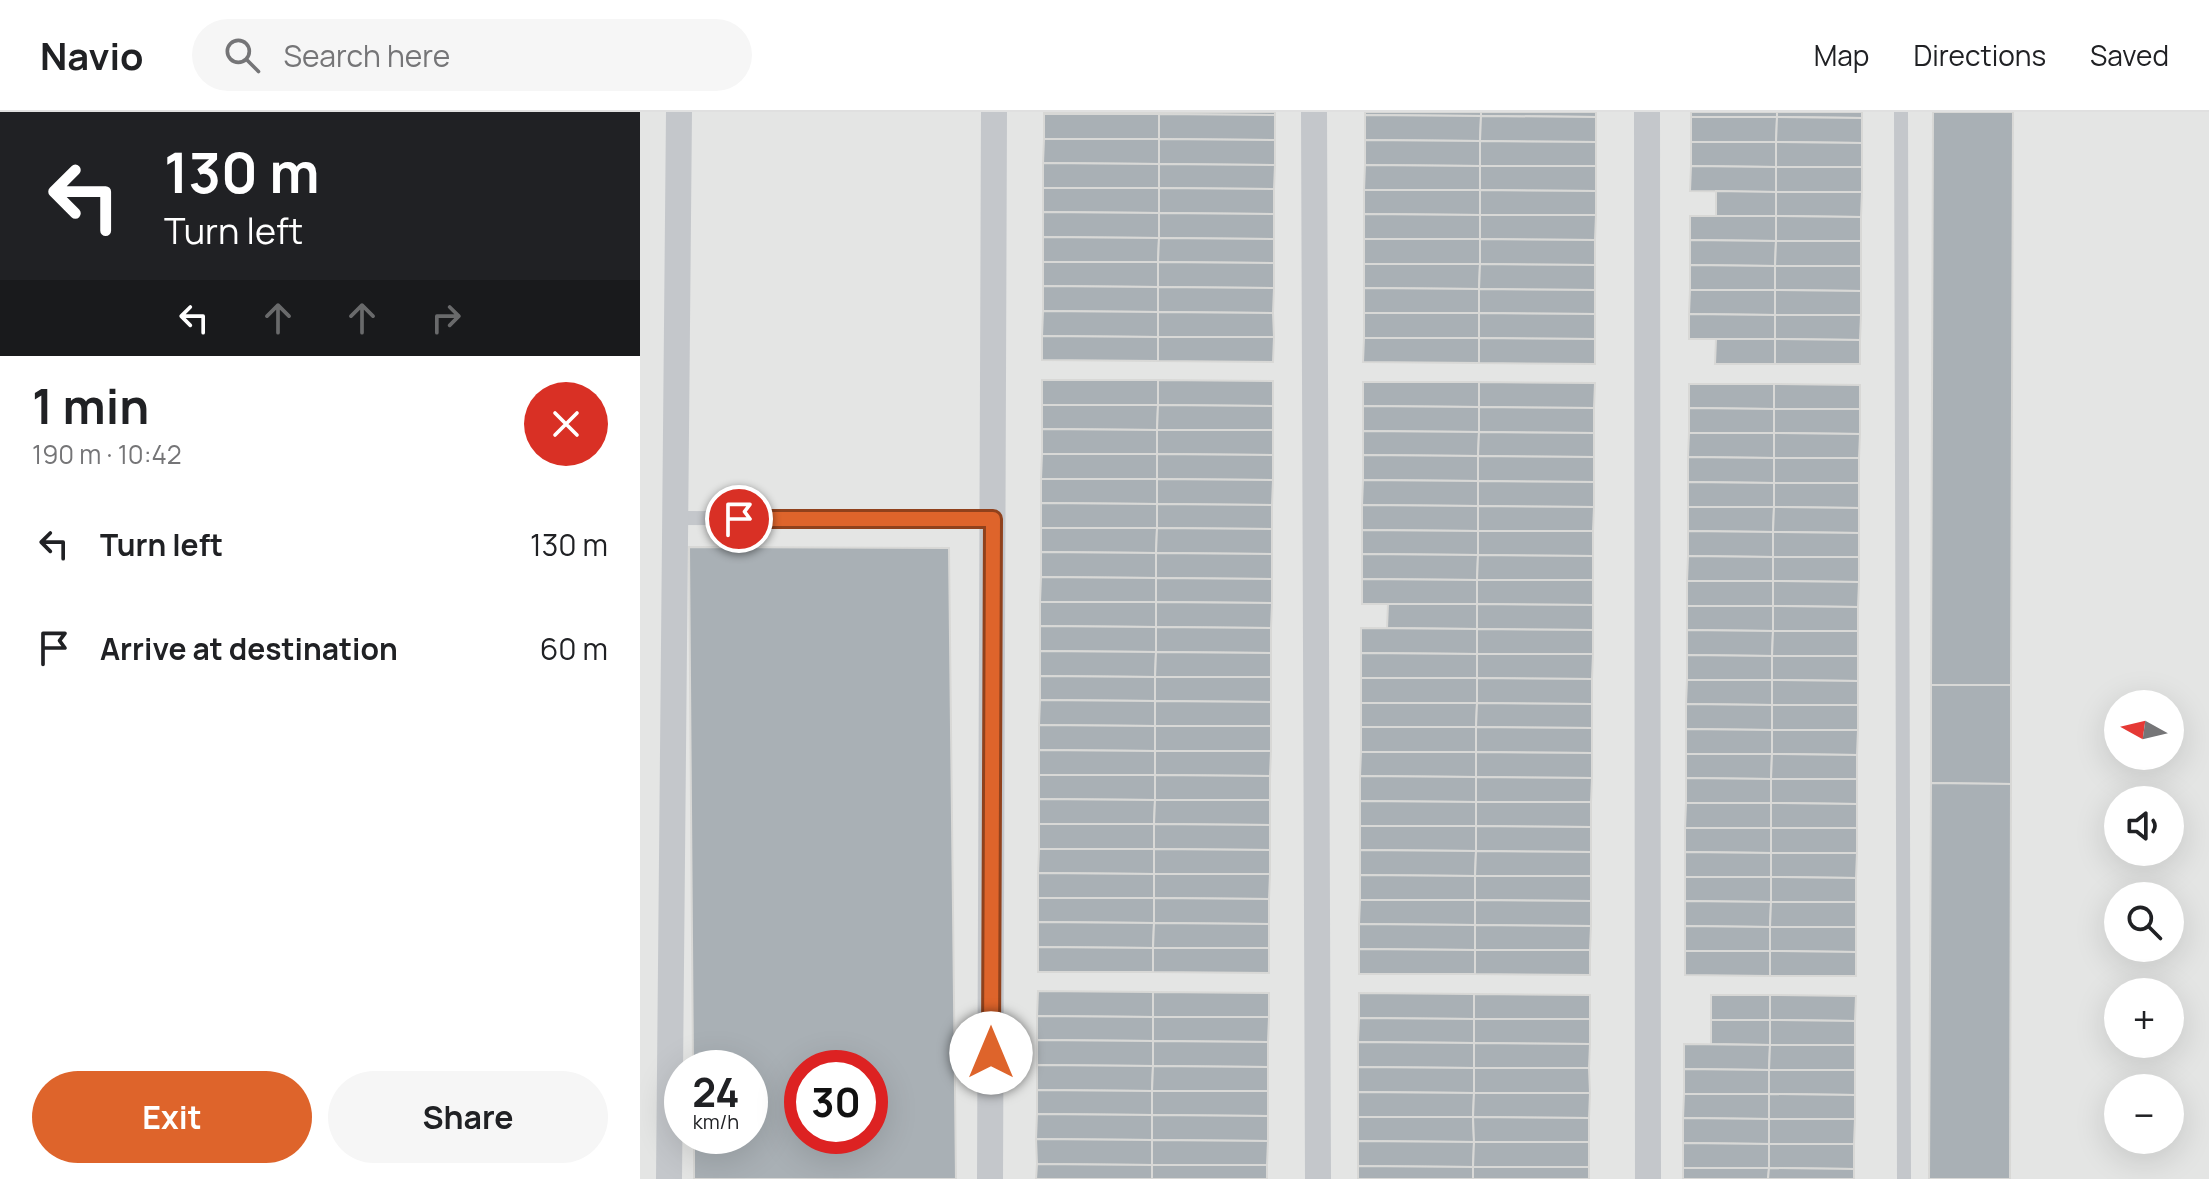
<!DOCTYPE html>
<html lang="en">
<head>
<meta charset="utf-8">
<style>
  :root { --surface:#fff; --page:#f6f6f6; --text:#202124; --muted:#757577; --line:#e0e0e0; --accent:#de642b }
  body { margin:0; font-family:Manrope,sans-serif; background:var(--page); color:var(--text); height:100vh; display:flex; flex-direction:column; font-size:30px; white-space:nowrap }
  * { box-sizing:border-box; margin:0 }
  p { font-size:26px; color:var(--muted) }
  .icon { flex:none; width:44px; height:44px; fill:none; stroke:currentColor; stroke-width:2; stroke-linecap:round; stroke-linejoin:round }
  .map { position:relative; flex:1; overflow:hidden }
  .panel { display:flex; flex-direction:column; background:var(--surface); width:640px }
  .panel>* { flex:none }
  .hud { background:#202124; color:#fff; overflow:hidden }
  .needle { width:52px; rotate:278deg }
  .fabs { position:absolute; left:1464px; top:578px; display:grid; gap:16px }
  .fabs a { display:grid; place-items:center; width:80px; height:80px; border-radius:50%; background:var(--surface); box-shadow:0 8px 32px #0002; font-size:40px }
  .speed { position:absolute; left:24px; top:938px; display:flex; gap:16px; font-size:40px; font-weight:700; text-align:center }
  .speed>* { display:grid; place-content:center; width:104px; height:104px; border-radius:50%; background:var(--surface); box-shadow:0 8px 32px #0002; line-height:1 }
  .speed small { font-size:20px; font-weight:400 }
  .speed .limit { border:12px solid #d22; background:#fff; color:#111 }
  .pin { position:absolute; display:grid; place-items:center; width:68px; height:68px; color:#fff; margin:-34px; border:4px solid #fff; border-radius:50%; box-shadow:0 2px 8px #0007 }
  .me { position:absolute; width:88px; margin:-44px; rotate:0deg; stroke-linejoin:round; filter:drop-shadow(0 0 6px #0008) }
  .turn { display:flex; align-items:center; gap:28px; height:168px; padding:0 32px; font-size:36px }
  .turn .icon { width:104px; height:104px; stroke-width:2.5 }
  .turn b { display:block; font-size:56px; line-height:68px }
  .lanes { display:flex; align-items:center; height:76px; padding:0 32px; background:#0003; justify-content:center; gap:40px; direction:ltr }
  .lanes .off { opacity:.35 }
  .round { display:grid; place-items:center; flex:none; width:84px; height:84px; border-radius:42px; background:var(--page) }
  .headline { display:flex; align-items:center; justify-content:space-between; height:136px; padding:0 32px }
  h1 { font-size:48px; font-weight:700; line-height:60px }
  .cta { display:flex; gap:16px; margin-top:auto; padding:16px 32px }
  .cta a { flex:1; height:92px; border-radius:48px; background:var(--accent); color:#fff; font-size:32px; font-weight:700; line-height:92px; text-align:center }
  .cta a+a { background:var(--page); color:var(--text) }
  ul { padding:0; list-style:none }
  li { display:flex; align-items:center; gap:24px; height:104px; padding:0 32px }
  li div { flex:1 }
  li b { display:block; font-size:30px }
  li em { font-style:normal }
  header { display:flex; align-items:center; gap:48px; box-sizing:border-box; height:112px; padding:0 40px; background:var(--surface); border-bottom:2px solid var(--line) }
  header strong { font-size:38px }
  nav { display:flex; gap:44px; margin-inline-start:auto; font-size:28px }
  .search { width:560px; height:72px; background:var(--page); display:flex; align-items:center; gap:20px; box-sizing:border-box; padding:0 28px; border-radius:44px; color:var(--muted); font-size:30px }
  main { display:flex; flex:1; min-height:0 }
  .map>svg:first-child { display:block }
  .built { fill:#e4e5e4; fill-rule:evenodd }
  .building { fill:#a9b0b5; stroke:#d8d8d6; stroke-width:2; fill-rule:evenodd }
  .lines { fill:none; stroke-linecap:round; stroke-linejoin:round }
  .lane { stroke:#c4c7cb; stroke-width:14 }
  .street { stroke:#c4c7cb; stroke-width:26 }
  .route-casing { stroke:#90411c; stroke-width:20 }
  .route { stroke:#de642b; stroke-width:14 }
</style>
</head>
<body>
<header>
<strong>Navio</strong>
<div class="search"><svg class="icon" aria-label="search" viewBox="0 0 24 24"><circle cx="10" cy="10" r="6"/><path d="M15 15l6 6"/></svg>Search here</div>
<nav><a>Map</a><a>Directions</a><a>Saved</a></nav>
</header>
<main>
<section class="panel">
<div class="hud">
<div class="turn"><svg class="icon" aria-label="left" viewBox="0 0 24 24"><path d="M17 20v-9H6M10 6l-5 5 5 5"/></svg><div><b>130 m</b>Turn left</div></div>
<div class="lanes"><svg class="icon" aria-label="left" viewBox="0 0 24 24"><path d="M17 20v-9H6M10 6l-5 5 5 5"/></svg><svg class="icon off" aria-label="ahead" viewBox="0 0 24 24"><path d="M12 20V5M6 11l6-6 6 6"/></svg><svg class="icon off" aria-label="ahead" viewBox="0 0 24 24"><path d="M12 20V5M6 11l6-6 6 6"/></svg><svg class="icon off" aria-label="right" viewBox="0 0 24 24"><path d="M7 20v-9h11M14 6l5 5-5 5"/></svg></div>
</div>
<div class="headline"><div><h1>1 min</h1><p>190 m · 10:42</p></div><a class="round" style="background:#d93025;color:#fff"><svg class="icon" aria-label="close" viewBox="0 0 24 24"><path d="M6 6l12 12M18 6L6 18"/></svg></a></div>
<ul>
<li><svg class="icon" aria-label="left" viewBox="0 0 24 24"><path d="M17 20v-9H6M10 6l-5 5 5 5"/></svg><div><b>Turn left</b></div><em>130 m</em></li>
<li><svg class="icon" aria-label="arrive" viewBox="0 0 24 24"><path d="M6 21V4h12l-3 4 3 4H6"/></svg><div><b>Arrive at destination</b></div><em>60 m</em></li>
</ul>
<div class="cta"><a>Exit</a><a>Share</a></div>
</section>
<div class="map">
<svg width="1569" height="1067" viewBox="0 0 1569 1067">
  <rect width="100%" height="100%" fill="#f6f6f3"/>
  <path class="built" d="M0 0H1569V1067H0ZM1478 592H1530V644H1478ZM1478 688H1530V740H1478ZM1478 784H1530V836H1478ZM1478 880H1530V932H1478ZM42 956H110V1024H42ZM162 956H230V1024H162ZM1478 976H1530V1028H1478Z"/>
  <g class="building">
    <rect x="404" y="0" width="115" height="2"/>
    <path d="M519 0H635V3L519 2Z"/>
    <path d="M725 0H841V4L725 3Z"/>
    <path d="M841 0H956V5L841 4Z"/>
    <rect x="1051" y="0" width="86" height="5"/>
    <path d="M1137 0H1222V6L1137 5Z"/>
    <path d="M1293 0H1373L1371 573H1291Z"/>
    <rect x="404" y="2" width="115" height="25"/>
    <path d="M519 2 635 3V28L519 27Z"/>
    <path d="M725 3 841 4 840 29 725 28Z"/>
    <path d="M841 4 956 5V30L840 29Z"/>
    <path d="M1051 5H1137L1136 30H1051Z"/>
    <path d="M1137 5 1222 6V31L1136 30Z"/>
    <path d="M404 27H519V52L403 51Z"/>
    <path d="M519 27 635 28V53L519 52Z"/>
    <path d="M725 28 840 29V54L725 53Z"/>
    <path d="M840 29 956 30V54H840Z"/>
    <path d="M1051 30H1136V55L1051 54Z"/>
    <path d="M1136 30 1222 31V55H1136Z"/>
    <path d="M403 51 519 52V76H403Z"/>
    <path d="M519 52 635 53 634 77 519 76Z"/>
    <path d="M725 53 840 54V78H724Z"/>
    <path d="M840 54H956V79L840 78Z"/>
    <path d="M1051 54 1136 55V80L1050 79Z"/>
    <rect x="1136" y="55" width="86" height="25"/>
    <path d="M403 76H519V101L403 100Z"/>
    <path d="M519 76 634 77V102L519 101Z"/>
    <path d="M724 78H840V103L724 102Z"/>
    <path d="M840 78 956 79V103H840Z"/>
    <path d="M1076 79 1136 80V104H1076Z"/>
    <path d="M1136 80H1222L1221 105 1136 104Z"/>
    <path d="M403 100 519 101V126L403 125Z"/>
    <path d="M519 101 634 102V127L519 126Z"/>
    <path d="M724 102 840 103V127H724Z"/>
    <path d="M840 103H956L955 128 840 127Z"/>
    <path d="M1050 104H1136V129L1050 128Z"/>
    <path d="M1136 104 1221 105V129H1136Z"/>
    <path d="M403 125 519 126 518 150H403Z"/>
    <path d="M519 126 634 127V151L518 150Z"/>
    <rect x="724" y="127" width="116" height="25"/>
    <path d="M840 127 955 128V153L840 152Z"/>
    <path d="M1050 128 1136 129 1135 154 1050 153Z"/>
    <path d="M1136 129H1221V154H1135Z"/>
    <path d="M403 150H518V175L403 174Z"/>
    <path d="M518 150 634 151V176L518 175Z"/>
    <path d="M724 152H840L839 177 724 176Z"/>
    <path d="M840 152 955 153V178L839 177Z"/>
    <path d="M1050 153 1135 154V178H1050Z"/>
    <path d="M1135 154H1221V179L1135 178Z"/>
    <path d="M403 174 518 175V200L403 199Z"/>
    <path d="M518 175 634 176 633 201 518 200Z"/>
    <path d="M724 176 839 177V201H724Z"/>
    <path d="M839 177 955 178V202L839 201Z"/>
    <path d="M1050 178H1135V203L1049 202Z"/>
    <path d="M1135 178 1221 179V203H1135Z"/>
    <path d="M403 199 518 200V225L402 224Z"/>
    <path d="M518 200 633 201 634 225H518Z"/>
    <rect x="724" y="201" width="115" height="25"/>
    <path d="M839 201 955 202V227L839 226Z"/>
    <path d="M1049 202 1135 203V227H1049Z"/>
    <path d="M1135 203H1221L1220 228 1135 227Z"/>
    <path d="M402 224 518 225V249L402 248Z"/>
    <path d="M518 225H634L633 250 518 249Z"/>
    <path d="M724 226H839V251L723 250Z"/>
    <path d="M839 226 955 227V252L839 251Z"/>
    <path d="M1076 227H1135V252H1075Z"/>
    <path d="M1135 227 1220 228V252H1135Z"/>
    <rect x="402" y="268" width="116" height="25"/>
    <path d="M518 268 633 269V294L518 293Z"/>
    <path d="M723 270H839V295L723 294Z"/>
    <path d="M839 270 955 271 954 296 839 295Z"/>
    <path d="M1049 272H1134V297L1049 296Z"/>
    <path d="M1134 272 1220 273V297H1134Z"/>
    <path d="M402 293H518L517 318 402 317Z"/>
    <path d="M518 293 633 294V318H517Z"/>
    <path d="M723 294 839 295V320L723 319Z"/>
    <path d="M839 295 954 296V321L839 320Z"/>
    <path d="M1049 296 1134 297V321H1049Z"/>
    <path d="M1134 297H1220V322L1134 321Z"/>
    <path d="M402 317 517 318V342H402Z"/>
    <path d="M517 318H633V343L517 342Z"/>
    <path d="M723 319 839 320 838 344 723 343Z"/>
    <path d="M839 320 954 321V345L838 344Z"/>
    <path d="M1049 321H1134V346L1048 345Z"/>
    <path d="M1134 321 1220 322 1219 346H1134Z"/>
    <path d="M402 342H517V367H401Z"/>
    <path d="M517 342 633 343V368L517 367Z"/>
    <path d="M723 343 838 344V369L723 368Z"/>
    <path d="M838 344 954 345V370L838 369Z"/>
    <path d="M1048 345 1134 346V371L1048 370Z"/>
    <rect x="1134" y="346" width="85" height="25"/>
    <path d="M401 367H517V392L401 391Z"/>
    <path d="M517 367 633 368 632 393 517 392Z"/>
    <path d="M723 368 838 369V394L722 393Z"/>
    <path d="M838 369 954 370V395L838 394Z"/>
    <path d="M1048 370 1134 371V395H1048Z"/>
    <path d="M1134 371H1219V396L1134 395Z"/>
    <path d="M401 391 517 392V416H401Z"/>
    <path d="M517 392 632 393V417L517 416Z"/>
    <path d="M722 393 838 394V419L722 418Z"/>
    <path d="M838 394 954 395 953 419H838Z"/>
    <path d="M1048 395H1134L1133 420 1048 419Z"/>
    <path d="M1134 395 1219 396V421L1133 420Z"/>
    <path d="M401 416H517L516 441 401 440Z"/>
    <path d="M517 416 632 417V442L516 441Z"/>
    <path d="M722 418 838 419V443L722 442Z"/>
    <path d="M838 419H953V444L838 443Z"/>
    <path d="M1048 419 1133 420V445L1048 444Z"/>
    <path d="M1133 420 1219 421V445H1133Z"/>
    <path d="M49 435 309 436 316 1067H54V1024H110V956H53ZM162 956H230V1024H162Z"/>
    <path d="M401 440 516 441V466L401 465Z"/>
    <path d="M516 441 632 442V467L516 466Z"/>
    <path d="M722 442 838 443 837 468 722 467Z"/>
    <path d="M838 443 953 444V468H837Z"/>
    <path d="M1048 444 1133 445V469H1047Z"/>
    <path d="M1133 445H1219V470L1133 469Z"/>
    <path d="M401 465 516 466V490H400Z"/>
    <path d="M516 466 632 467V491L516 490Z"/>
    <path d="M722 467 837 468V492H722Z"/>
    <path d="M837 468H953V493L837 492Z"/>
    <rect x="1047" y="469" width="86" height="25"/>
    <path d="M1133 469 1219 470 1218 495 1133 494Z"/>
    <path d="M400 490H516V515L400 514Z"/>
    <path d="M516 490 632 491 631 516 516 515Z"/>
    <path d="M748 492H837V517L747 516Z"/>
    <path d="M837 492 953 493V518L837 517Z"/>
    <path d="M1047 494H1133V519L1047 518Z"/>
    <path d="M1133 494 1218 495V519H1133Z"/>
    <path d="M400 514 516 515V540L400 539Z"/>
    <path d="M516 515 631 516V541L516 540Z"/>
    <path d="M721 516 837 517V542L721 541Z"/>
    <path d="M837 517 953 518V542H837Z"/>
    <path d="M1047 518 1133 519 1132 544 1047 543Z"/>
    <path d="M1133 519H1218V544H1132Z"/>
    <path d="M400 539 516 540 515 565 400 564Z"/>
    <path d="M516 540 631 541V565H515Z"/>
    <path d="M721 541 837 542V566H721Z"/>
    <path d="M837 542H953L952 567 837 566Z"/>
    <path d="M1047 543 1132 544V568H1047Z"/>
    <path d="M1132 544H1218V569L1132 568Z"/>
    <path d="M400 564 515 565V589L400 588Z"/>
    <path d="M515 565H631V590L515 589Z"/>
    <rect x="721" y="566" width="116" height="25"/>
    <path d="M837 566 952 567V592L837 591Z"/>
    <path d="M1047 568H1132V593L1046 592Z"/>
    <path d="M1132 568 1218 569V593H1132Z"/>
    <path d="M1291 573H1371V672L1291 671Z"/>
    <path d="M400 588 515 589V614L399 613Z"/>
    <path d="M515 589 631 590V614H515Z"/>
    <path d="M721 591H837L836 615H721Z"/>
    <path d="M837 591 952 592V616L836 615Z"/>
    <path d="M1046 592 1132 593V618L1046 617Z"/>
    <rect x="1132" y="593" width="86" height="25"/>
    <path d="M399 613 515 614V639L399 638Z"/>
    <rect x="515" y="614" width="116" height="25"/>
    <rect x="721" y="615" width="115" height="25"/>
    <path d="M836 615 952 616V641L836 640Z"/>
    <path d="M1046 617 1132 618V642H1046Z"/>
    <path d="M1132 618H1218L1217 643 1132 642Z"/>
    <path d="M399 638 515 639V663H399Z"/>
    <path d="M515 639H631L630 664 515 663Z"/>
    <path d="M721 640H836V665L720 664Z"/>
    <path d="M836 640 952 641V666L836 665Z"/>
    <path d="M1046 642H1132L1131 667 1046 666Z"/>
    <path d="M1132 642 1217 643V667H1131Z"/>
    <path d="M399 663H515V688L399 687Z"/>
    <path d="M515 663 630 664V688H515Z"/>
    <path d="M720 664 836 665V690L720 689Z"/>
    <path d="M836 665 952 666 951 690H836Z"/>
    <path d="M1046 666 1131 667V691H1046Z"/>
    <path d="M1131 667H1217V692L1131 691Z"/>
    <path d="M1291 671 1371 672 1370 1067H1289Z"/>
    <path d="M399 687 515 688 514 712H399Z"/>
    <path d="M515 688H630V713L514 712Z"/>
    <path d="M720 689 836 690V714H720Z"/>
    <path d="M836 690H951V715L836 714Z"/>
    <path d="M1046 691H1131V716H1045Z"/>
    <path d="M1131 691 1217 692V716H1131Z"/>
    <rect x="399" y="712" width="115" height="25"/>
    <path d="M514 712 630 713V738L514 737Z"/>
    <path d="M720 714H836V739L720 738Z"/>
    <path d="M836 714 951 715V740L836 739Z"/>
    <path d="M1045 716H1131V741L1045 740Z"/>
    <rect x="1131" y="716" width="86" height="25"/>
    <path d="M399 737H514V762L398 761Z"/>
    <path d="M514 737 630 738V762H514Z"/>
    <path d="M720 738 836 739 835 764 720 763Z"/>
    <path d="M836 739 951 740V764H835Z"/>
    <path d="M1045 740 1131 741V765H1045Z"/>
    <path d="M1131 741H1217L1216 766 1131 765Z"/>
    <path d="M398 761 514 762V786H398Z"/>
    <path d="M514 762H630L629 787 514 786Z"/>
    <path d="M720 763 835 764V788H720Z"/>
    <path d="M835 764H951V789L835 788Z"/>
    <path d="M1045 765H1131V790L1045 789Z"/>
    <path d="M1131 765 1216 766V790H1131Z"/>
    <path d="M398 786H514V811L398 810Z"/>
    <path d="M514 786 629 787V812L514 811Z"/>
    <path d="M720 788H835V813L719 812Z"/>
    <path d="M835 788 951 789V814L835 813Z"/>
    <path d="M1045 789 1131 790 1130 815 1045 814Z"/>
    <path d="M1131 790H1216V815H1130Z"/>
    <path d="M398 810 514 811 513 836 398 835Z"/>
    <path d="M514 811 629 812V836H513Z"/>
    <path d="M719 812 835 813V838L719 837Z"/>
    <path d="M835 813 951 814 950 838H835Z"/>
    <path d="M1045 814 1130 815V839H1045Z"/>
    <path d="M1130 815H1216V840L1130 839Z"/>
    <path d="M398 835 513 836V860H398Z"/>
    <path d="M513 836H629V861L513 860Z"/>
    <path d="M719 837 835 838V862H719Z"/>
    <path d="M835 838H950V863L835 862Z"/>
    <path d="M1045 839H1130V864L1045 863Z"/>
    <path d="M1130 839 1216 840V864H1130Z"/>
    <path d="M398 879 513 880V905L397 904Z"/>
    <path d="M513 880 629 881V905H513Z"/>
    <path d="M719 881 834 882V907L719 906Z"/>
    <path d="M834 882 950 883V907H834Z"/>
    <rect x="1071" y="883" width="59" height="25"/>
    <path d="M1130 883 1216 884 1215 909 1130 908Z"/>
    <path d="M397 904 513 905V929L397 928Z"/>
    <path d="M513 905H629L628 930 513 929Z"/>
    <path d="M719 906 834 907V931L718 930Z"/>
    <path d="M834 907H950V932L834 931Z"/>
    <path d="M1071 908H1130V933L1071 932Z"/>
    <path d="M1130 908 1215 909V933H1130Z"/>
    <path d="M397 928 513 929V954L397 953Z"/>
    <path d="M513 929 628 930V955L513 954Z"/>
    <path d="M718 930 834 931V956L718 955Z"/>
    <path d="M834 931 950 932 949 956H834Z"/>
    <path d="M1044 932 1130 933 1129 958 1044 957Z"/>
    <path d="M1130 933H1215V958H1129Z"/>
    <path d="M397 953 513 954 512 979 397 978Z"/>
    <path d="M513 954 628 955V979H512Z"/>
    <path d="M718 955 834 956V981L718 980Z"/>
    <path d="M834 956H949L950 981H834Z"/>
    <path d="M1044 957 1129 958V982H1044Z"/>
    <path d="M1129 958H1215V983L1129 982Z"/>
    <path d="M397 978 512 979V1003L397 1002Z"/>
    <path d="M512 979H628V1004L512 1003Z"/>
    <path d="M718 980 834 981 833 1005H718Z"/>
    <path d="M834 981H950L949 1006 833 1005Z"/>
    <path d="M1044 982H1129V1007L1043 1006Z"/>
    <path d="M1129 982 1215 983V1007H1129Z"/>
    <path d="M397 1002 512 1003V1028L396 1027Z"/>
    <path d="M512 1003 628 1004V1029L512 1028Z"/>
    <path d="M718 1005H833L834 1030 718 1029Z"/>
    <path d="M833 1005 949 1006V1030H834Z"/>
    <path d="M1043 1006 1129 1007V1032L1043 1031Z"/>
    <path d="M1129 1007H1215L1214 1032H1129Z"/>
    <path d="M396 1027 512 1028V1053L397 1052Z"/>
    <path d="M512 1028 628 1029 627 1053H512Z"/>
    <path d="M718 1029 834 1030 833 1055 718 1054Z"/>
    <path d="M834 1030H949V1055H833Z"/>
    <path d="M1043 1031 1129 1032V1056H1043Z"/>
    <path d="M1129 1032H1214V1057L1129 1056Z"/>
    <path d="M397 1052 512 1053V1067H396Z"/>
    <rect x="512" y="1053" width="115" height="14"/>
    <path d="M718 1054 833 1055V1067H718Z"/>
    <rect x="833" y="1055" width="116" height="12"/>
    <path d="M1043 1056H1129L1128 1067H1043Z"/>
    <path d="M1129 1056 1214 1057V1067H1128Z"/>
  </g>
  <g class="lines">
    <g class="lane">
      <path d="M1261 0 1264 1067"/>
      <path d="M35 406 353 407"/>
    </g>
    <g class="street">
      <path d="M674 0 678 1067"/>
      <path d="M1007 0 1008 1067"/>
      <path d="M29 1067 39 0"/>
      <path d="M350 1067 354 0"/>
    </g>
  </g>
  <g class="lines">
    <defs>
      <path id="route" d="M99 407H353L351 941"/>
    </defs>
    <use href="#route" class="route-casing"/>
    <use href="#route" class="route"/>
  </g>
</svg>
<div class="fabs">
<a><svg class="needle" viewBox="-14 -14 28 28"><path d="M0-13l5 13h-10z" fill="#e53935"/><path d="M0 13l5-13h-10z" fill="#757577"/></svg></a>
<a><svg class="icon" aria-label="sound" viewBox="0 0 24 24"><path d="M4 9h4l5-4v14l-5-4H4zM17 9q2 3 0 6"/></svg></a>
<a><svg class="icon" aria-label="search" viewBox="0 0 24 24"><circle cx="10" cy="10" r="6"/><path d="M15 15l6 6"/></svg></a>
<a>+</a>
<a>−</a>
</div>
<div class="speed"><div>24<small>km/h</small></div><div class="limit">30</div></div>
<div class="pin" style="left:99px;top:407px;background:#d93025"><svg class="icon" aria-label="arrive" viewBox="0 0 24 24"><path d="M6 21V4h12l-3 4 3 4H6"/></svg></div>
<svg class="me" style="left:351px;top:941px" viewBox="-20 -20 40 40"><circle r="19" fill="#fff"/><path d="M0-13L10 11 0 6-10 11z" fill="#de642b"/></svg>
</div>
</main>
</body>
</html>
